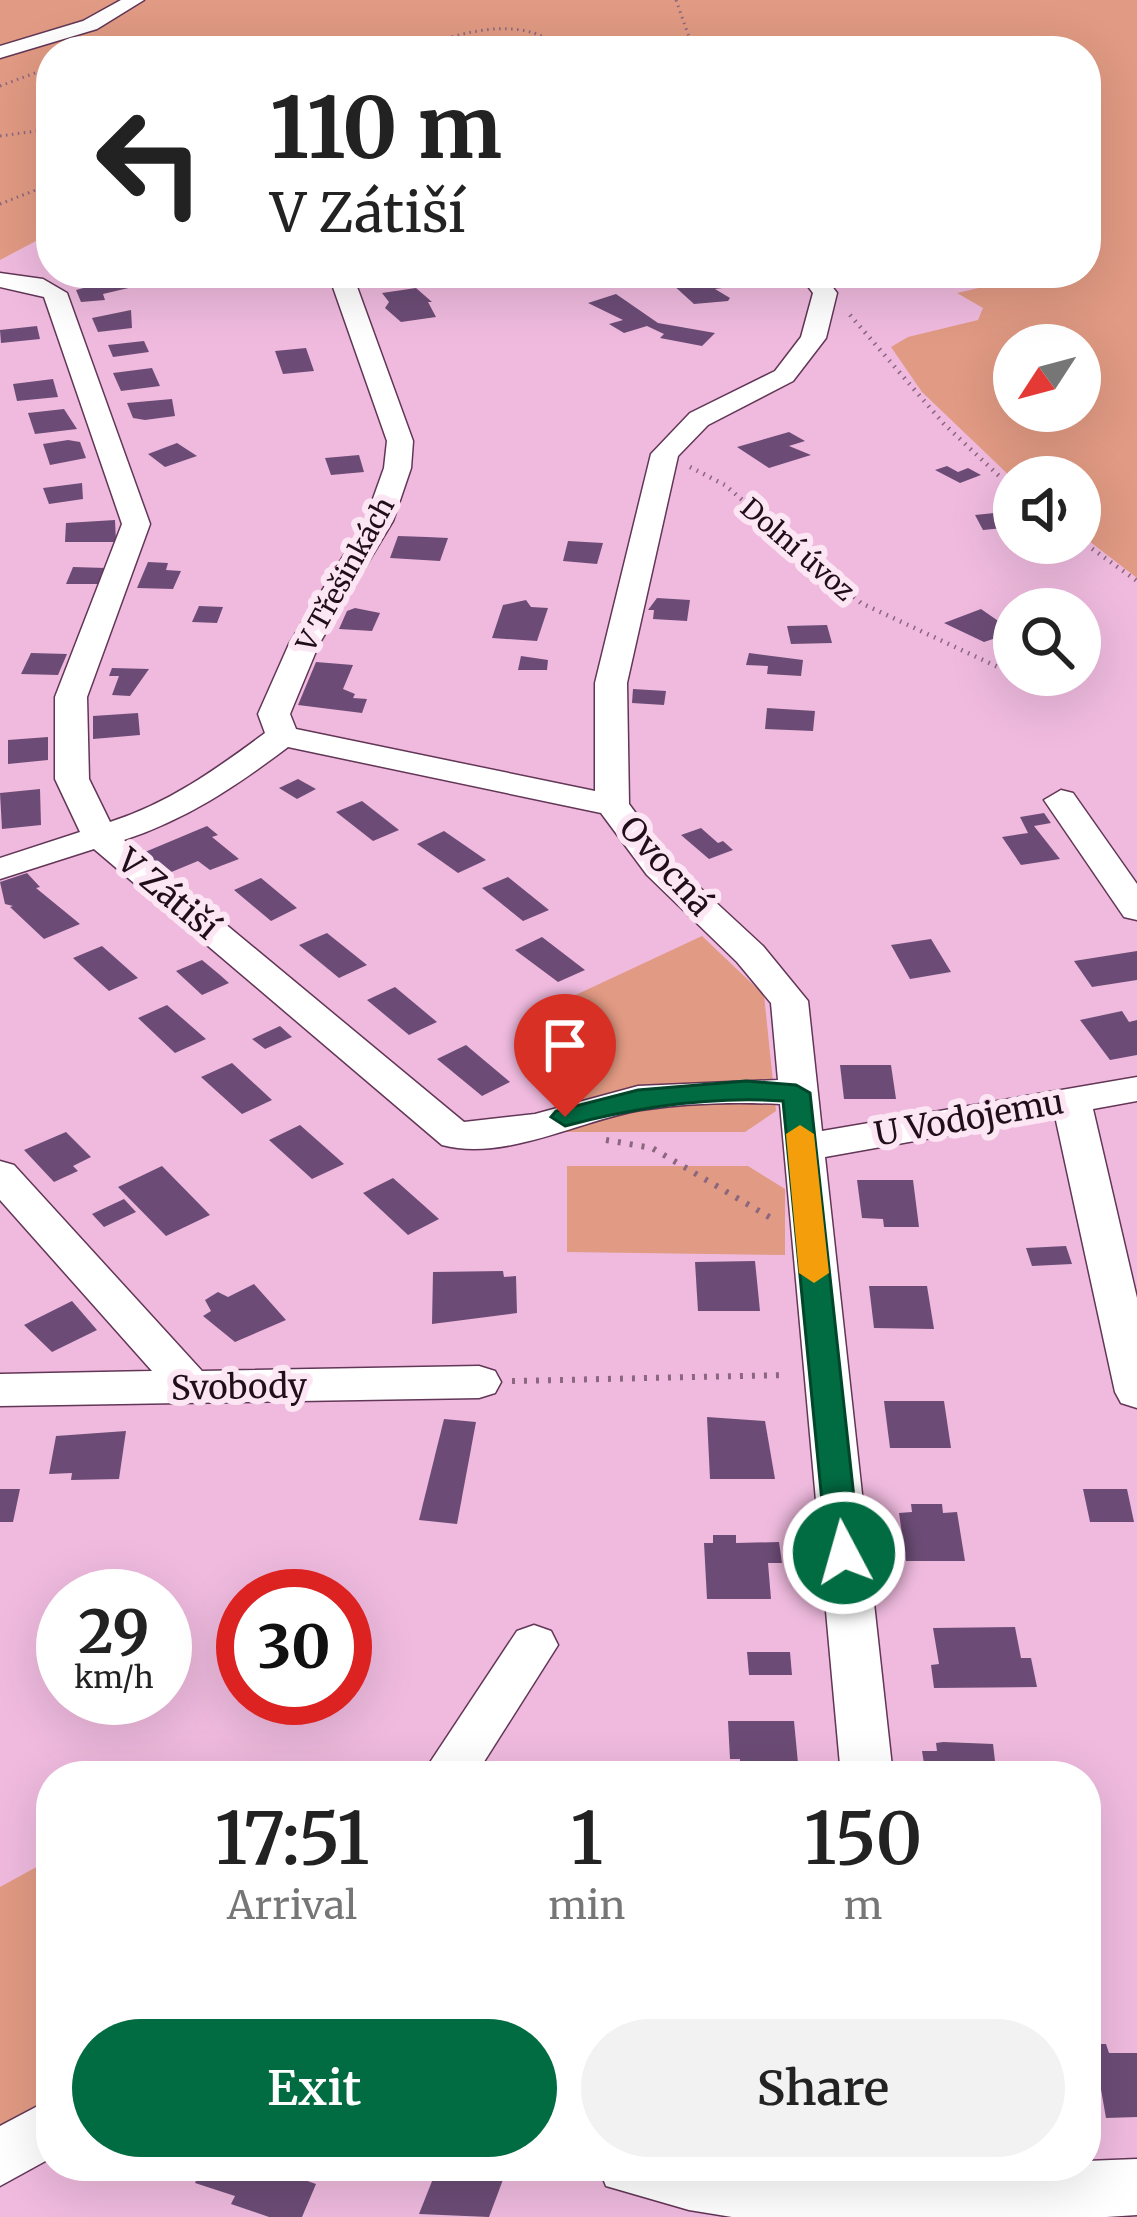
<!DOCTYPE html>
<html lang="en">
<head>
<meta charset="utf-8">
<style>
  :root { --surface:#fff; --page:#f2f2f2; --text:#222; --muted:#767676; --accent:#016b42 }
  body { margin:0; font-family:Merriweather,serif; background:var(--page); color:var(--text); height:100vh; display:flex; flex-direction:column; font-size:45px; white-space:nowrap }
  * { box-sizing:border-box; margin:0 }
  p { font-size:39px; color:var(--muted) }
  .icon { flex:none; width:66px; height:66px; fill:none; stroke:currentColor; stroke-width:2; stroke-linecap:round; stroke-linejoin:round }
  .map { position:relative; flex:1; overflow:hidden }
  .side { position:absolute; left:36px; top:1761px; width:1065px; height:420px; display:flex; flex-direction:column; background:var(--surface); border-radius:48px; box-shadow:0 12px 48px #0002 }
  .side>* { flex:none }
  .top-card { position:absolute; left:36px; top:36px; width:1065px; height:252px; border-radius:48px; box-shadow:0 12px 48px #0002; background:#fff; color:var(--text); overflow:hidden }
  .needle { width:78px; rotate:234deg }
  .controls { position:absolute; left:993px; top:324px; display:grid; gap:24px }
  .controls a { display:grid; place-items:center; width:108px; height:108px; border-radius:50%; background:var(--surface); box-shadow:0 12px 48px #0002; font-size:60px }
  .speed { position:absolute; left:36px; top:1569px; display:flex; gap:24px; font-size:60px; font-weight:700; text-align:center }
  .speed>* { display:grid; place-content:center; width:156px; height:156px; border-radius:50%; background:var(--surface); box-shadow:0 12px 48px #0002; line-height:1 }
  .speed small { font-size:30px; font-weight:400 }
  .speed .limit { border:18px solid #d22; background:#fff; color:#111 }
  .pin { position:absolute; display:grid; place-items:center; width:102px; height:102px; color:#fff; margin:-123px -51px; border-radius:50% 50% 50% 0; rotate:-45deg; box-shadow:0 0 12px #0007 }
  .pin .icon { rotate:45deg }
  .me { position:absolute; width:132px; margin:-66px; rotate:354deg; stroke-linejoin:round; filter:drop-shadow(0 0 9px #0008) }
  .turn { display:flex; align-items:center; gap:42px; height:252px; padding:0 36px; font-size:54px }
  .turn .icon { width:156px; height:156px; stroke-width:2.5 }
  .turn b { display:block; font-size:84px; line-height:102px }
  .eta { display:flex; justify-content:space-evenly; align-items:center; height:204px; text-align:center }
  .eta b { font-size:72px; font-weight:600; line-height:84px }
  .primary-button { display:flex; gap:24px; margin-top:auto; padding:24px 36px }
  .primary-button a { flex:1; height:138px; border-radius:72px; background:var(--accent); color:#fff; font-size:48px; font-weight:600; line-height:138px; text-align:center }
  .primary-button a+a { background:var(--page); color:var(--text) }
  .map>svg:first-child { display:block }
  .green { fill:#e19a83; fill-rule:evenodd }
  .building { fill:#6c4c76 }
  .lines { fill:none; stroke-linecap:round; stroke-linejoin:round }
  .minor-casing { stroke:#623656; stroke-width:3 }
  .path-far2 { stroke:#8a667f; stroke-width:3; stroke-dasharray:1.5 4.5; stroke-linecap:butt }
  .path-far1 { stroke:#8a667f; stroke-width:4.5; stroke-dasharray:1.5 6; stroke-linecap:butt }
  .path { stroke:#8a667f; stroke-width:6; stroke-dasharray:3 9; stroke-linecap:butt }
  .minor { fill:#fff; fill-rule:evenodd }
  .route { fill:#016b42; stroke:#01462b; stroke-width:3 }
  .slow { fill:#f59e0b }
  .labels { text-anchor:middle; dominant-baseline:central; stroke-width:12; stroke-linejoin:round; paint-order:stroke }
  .far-street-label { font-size:27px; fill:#200e1b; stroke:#fce6f4 }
  .street-label { font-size:33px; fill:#200e1b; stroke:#fce6f4 }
</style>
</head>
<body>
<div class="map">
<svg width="1137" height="2217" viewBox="0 0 1137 2217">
  <rect width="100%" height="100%" fill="#efbade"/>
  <g class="green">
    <path d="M0 0H1137V578L1080 534V477L1014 480 922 392 891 347 908 337 978 320 983 308 957 293 983 287 961 273H1086V51H51V233L0 260ZM1014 345H1080V411H1014Z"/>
    <path d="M702 936 764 995 776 1111 745 1132H564L572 1022 552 1006Z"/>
    <path d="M567 1166H748L785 1189V1255L567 1252Z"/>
    <path d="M51 1859V2098L0 2128V1887Z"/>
  </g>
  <g class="building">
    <path d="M718 276 730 287 715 289 730 298 728 301 694 304 672 284Z"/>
    <path d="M125 277 137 286 103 294 105 300 81 302 76 290Z"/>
    <path d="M416 288 432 302H428L436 317 401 322 385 308 389 302 382 293Z"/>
    <path d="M616 294 658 323 715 333 702 346 660 338 664 334 647 326 624 333 609 324 623 320 588 303Z"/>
    <path d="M131 310 132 328 98 332 92 318Z"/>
    <path d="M37 326 40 339 1 343 0 330Z"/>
    <path d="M144 341 149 352 113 357 108 345Z"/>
    <path d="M306 348 314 371 283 374 275 351Z"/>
    <path d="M152 368 160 386 121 391 113 373Z"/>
    <path d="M53 379 58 397 17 401 13 384Z"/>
    <path d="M172 399 175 416 145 420 133 418 127 403Z"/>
    <path d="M64 409 77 429 35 434 28 413Z"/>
    <path d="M789 432 805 441 789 446 811 455 769 468 737 447Z"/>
    <path d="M68 440 80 442 86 458 50 465 43 444Z"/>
    <path d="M177 443 197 456 165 467 148 454Z"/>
    <path d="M359 455 364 472 331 475 325 458Z"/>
    <path d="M947 466 958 472 968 468 981 475 960 483 935 470Z"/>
    <path d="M82 483 83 499 49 504 43 488Z"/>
    <path d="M1004 512 1011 521 998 522 1003 528 983 530 975 515Z"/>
    <path d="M115 520 116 542H65L66 523Z"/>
    <path d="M398 536 427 537 448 538 440 561 390 558Z"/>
    <path d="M568 541 603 543 597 564 563 561Z"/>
    <path d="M148 562 168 563 166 570 181 571 173 589 137 588Z"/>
    <path d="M73 567 106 568 99 584H66Z"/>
    <path d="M657 598 690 600 687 621 653 619 654 610H648Z"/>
    <path d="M526 600 531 607 548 608 537 641 492 638 503 605Z"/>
    <path d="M199 606 223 607 217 623 192 622Z"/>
    <path d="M355 608 380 613 372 631 339 629 347 611Z"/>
    <path d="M981 609 1014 632 984 642 944 623Z"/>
    <path d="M827 625 832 643 791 644 787 626Z"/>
    <path d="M31 653 67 654 58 675 21 674Z"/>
    <path d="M749 653 803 660 801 676 767 674 768 666 746 665Z"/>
    <path d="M521 656 548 660 547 670H518Z"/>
    <path d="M316 662 353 665 343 689 355 694 353 698 367 699 362 713 298 705Z"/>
    <path d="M112 668 149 669 130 696 112 695 119 676H109Z"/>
    <path d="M633 689 666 691 664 705 632 703Z"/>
    <path d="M767 708 815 711 813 731 765 729Z"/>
    <path d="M138 713 140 735 93 739V716Z"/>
    <path d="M48 737V760L8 764V740Z"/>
    <path d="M298 779 316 789 297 799 279 788Z"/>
    <path d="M40 789 41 825 2 829 0 793Z"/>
    <path d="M362 801 399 830 373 841 336 812Z"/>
    <path d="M1044 813 1051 823 1034 826 1060 859 1021 865 1002 837 1028 833 1020 817Z"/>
    <path d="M207 826 218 835 212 837 239 859 210 870 198 861 169 873 145 852Z"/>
    <path d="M701 828 718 843 723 841 733 850 709 859 681 835Z"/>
    <path d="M444 831 486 860 458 873 417 844Z"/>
    <path d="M27 873 40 887 36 888 80 924 44 939 10 907 13 906 5 904 0 882Z"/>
    <path d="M508 877 549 910 523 921 482 888Z"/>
    <path d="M261 878 297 908 271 921 234 890Z"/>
    <path d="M327 933 367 965 339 978 299 945Z"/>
    <path d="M542 937 585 970 558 982 515 950Z"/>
    <path d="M931 939 951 972 910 979 891 945Z"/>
    <path d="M102 946 138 978 109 991 73 958Z"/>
    <path d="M1137 951V980L1092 987 1074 961Z"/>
    <path d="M202 960 220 975 229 983 202 995 176 971Z"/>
    <path d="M395 987 437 1022 409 1035 367 1000Z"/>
    <path d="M167 1005 206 1039 175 1053 138 1018Z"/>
    <path d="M1122 1011 1129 1022 1137 1020V1055L1110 1060 1080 1020Z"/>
    <path d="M280 1026 292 1037 265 1049 252 1039Z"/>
    <path d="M466 1045 510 1082 482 1096 437 1059Z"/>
    <path d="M232 1063 272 1100 242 1114 201 1077Z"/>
    <path d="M840 1065H891L896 1099H844Z"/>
    <path d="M300 1125 344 1164 312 1179 269 1140Z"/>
    <path d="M66 1132 91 1157 73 1166 78 1171 54 1182 24 1150Z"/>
    <path d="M162 1166 210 1215 166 1236 118 1187Z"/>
    <path d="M393 1178 439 1219 408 1235 363 1193Z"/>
    <path d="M857 1180H913L919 1227H884L883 1219 862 1218Z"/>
    <path d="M124 1199 136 1212 104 1227 92 1214Z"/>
    <path d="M1066 1246 1072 1264 1032 1266 1026 1248Z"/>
    <path d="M755 1261 760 1311H698L695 1262Z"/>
    <path d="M503 1271 504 1277 516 1276 517 1313 432 1324 433 1272Z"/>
    <path d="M254 1284 286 1320 235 1342 203 1316 211 1311 205 1300 218 1292 228 1297Z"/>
    <path d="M869 1286H927L934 1329 874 1328Z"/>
    <path d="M72 1301 97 1330 52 1352 24 1325Z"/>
    <path d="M884 1401H944L951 1448H890Z"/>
    <path d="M707 1417 765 1421 775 1479H710Z"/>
    <path d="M444 1419 476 1422 457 1524 419 1520Z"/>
    <path d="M126 1431 119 1479 71 1480 72 1473 49 1474 56 1436Z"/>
    <path d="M0 1489H20L13 1522H0Z"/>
    <path d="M1083 1489H1127L1134 1522H1090Z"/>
    <path d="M911 1504H942L943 1513 957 1512 965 1561H906L899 1513 912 1512Z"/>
    <path d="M713 1535H736V1543L779 1542 782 1563H768L771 1599H707L704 1543H713Z"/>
    <path d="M1015 1627 1021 1658H1031L1037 1687 934 1688 931 1665 939 1664 933 1628Z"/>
    <path d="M747 1652H790L792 1675H749Z"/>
    <path d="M728 1721H794L799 1774H740V1759H730Z"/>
    <path d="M943 1742 993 1744 995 1761 1006 1764 1013 1776H926L922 1751H937L936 1743Z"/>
    <path d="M1093 2044H1106L1109 2053H1137V2117L1106 2118Z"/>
    <path d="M203 2166H288L285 2173 316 2184 302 2217H269L231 2204 235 2196 195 2183Z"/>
    <path d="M438 2166H469L504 2177 489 2217 419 2214Z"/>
  </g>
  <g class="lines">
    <defs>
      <g id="minor">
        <path d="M121 0H144L97 29 0 58V46L83 21Z"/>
        <path d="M0 273 43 279 67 293 150 524 87 697 89 779 110 822C169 803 215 770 265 733L258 714 289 644 365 521 384 468 387 441 328 273H352L413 441 411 468 393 521 319 644 290 714 296 729 595 791V683L651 454 690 413 775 371 801 337 813 293 798 273H822L837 293 826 338 793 381 708 425 678 456 627 683 629 804 671 861 763 946 808 1001 822 1131 1137 1077V1101L1093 1109 1137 1298V1408L1121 1403 1115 1392 1055 1116 825 1157 893 1776H841L780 1104C735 1102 686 1103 641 1110 580 1120 505 1162 442 1145L94 849 0 879V858L80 832 55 779V697L122 524 44 297 0 287ZM288 747 601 813 647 875 737 962 771 1003 778 1080 638 1086 535 1114 464 1122 124 840C187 819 235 787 288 747Z"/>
        <path d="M1061 790 1073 793 1137 884V920L1124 917 1044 800Z"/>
        <path d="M0 1161 14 1165 202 1371 479 1366 495 1371 501 1382 495 1393 479 1398 0 1406V1374L152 1371 0 1200Z"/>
        <path d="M534 1625 551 1631 558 1645 475 1776H421L517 1631Z"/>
        <path d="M51 2099V2158L0 2186V2126Z"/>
        <path d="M1137 2159V2215L1106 2217H732L689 2210 606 2186 598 2166 880 2170 1086 2166V2161Z"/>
      </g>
    </defs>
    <use href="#minor" class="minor-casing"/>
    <g class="path-far2">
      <path d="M676 0 694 51"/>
      <path d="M100 51 120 44"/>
      <path d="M406 51C456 35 521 10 564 51"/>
      <path d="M0 86 51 67"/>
      <path d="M0 136 51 129"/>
      <path d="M0 204 51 184"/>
    </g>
    <g class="path-far1">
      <path d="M850 315 944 424 1014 490"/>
      <path d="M690 467 725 485 861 603 1000 668"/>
      <path d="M1080 540 1137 581"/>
    </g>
    <g class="path">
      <path d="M606 1140 652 1148 771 1218"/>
      <path d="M512 1381 787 1375"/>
    </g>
    <use href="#minor" class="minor"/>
  </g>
  <path class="route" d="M746 1081 796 1085 810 1093 860 1553 855 1562 844 1566 832 1562 827 1553 783 1101C709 1096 637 1107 565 1126L551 1117 556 1111 638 1090Z"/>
  <path class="slow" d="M800 1125 814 1134 829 1273 814 1283 799 1273 786 1134Z"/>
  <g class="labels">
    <g class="far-street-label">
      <text transform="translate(798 549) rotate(41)">Dolní úvoz</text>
      <text transform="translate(345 574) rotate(-61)">V Třešinkách</text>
    </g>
    <g class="street-label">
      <text transform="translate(666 866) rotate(48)">Ovocná</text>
      <text transform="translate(168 894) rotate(40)">V Zátiší</text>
      <text transform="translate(969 1118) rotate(-10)">U Vodojemu</text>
      <text transform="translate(239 1387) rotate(-1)">Svobody</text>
    </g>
  </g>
</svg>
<div class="controls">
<a><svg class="needle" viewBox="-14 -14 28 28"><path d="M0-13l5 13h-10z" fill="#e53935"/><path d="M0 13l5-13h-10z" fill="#767676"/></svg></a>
<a><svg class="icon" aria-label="sound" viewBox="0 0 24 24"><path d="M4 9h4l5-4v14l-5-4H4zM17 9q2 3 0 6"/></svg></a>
<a><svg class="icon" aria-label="search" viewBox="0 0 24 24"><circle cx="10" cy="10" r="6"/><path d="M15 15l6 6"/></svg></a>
</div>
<div class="speed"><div>29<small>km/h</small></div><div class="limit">30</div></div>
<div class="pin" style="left:565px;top:1117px;background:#d93025"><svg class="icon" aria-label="arrive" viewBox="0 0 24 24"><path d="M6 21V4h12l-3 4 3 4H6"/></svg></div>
<svg class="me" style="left:844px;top:1553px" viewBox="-20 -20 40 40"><circle r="17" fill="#016b42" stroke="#fff" stroke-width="3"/><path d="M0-11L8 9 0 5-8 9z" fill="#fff"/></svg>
<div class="top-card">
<div class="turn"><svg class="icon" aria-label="left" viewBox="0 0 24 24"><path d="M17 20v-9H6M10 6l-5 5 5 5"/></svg><div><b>110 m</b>V Zátiší</div></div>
</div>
<section class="side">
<div class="eta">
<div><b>17:51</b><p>Arrival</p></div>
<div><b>1</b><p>min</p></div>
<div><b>150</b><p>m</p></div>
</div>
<div class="primary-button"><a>Exit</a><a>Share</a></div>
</section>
</div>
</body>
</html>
